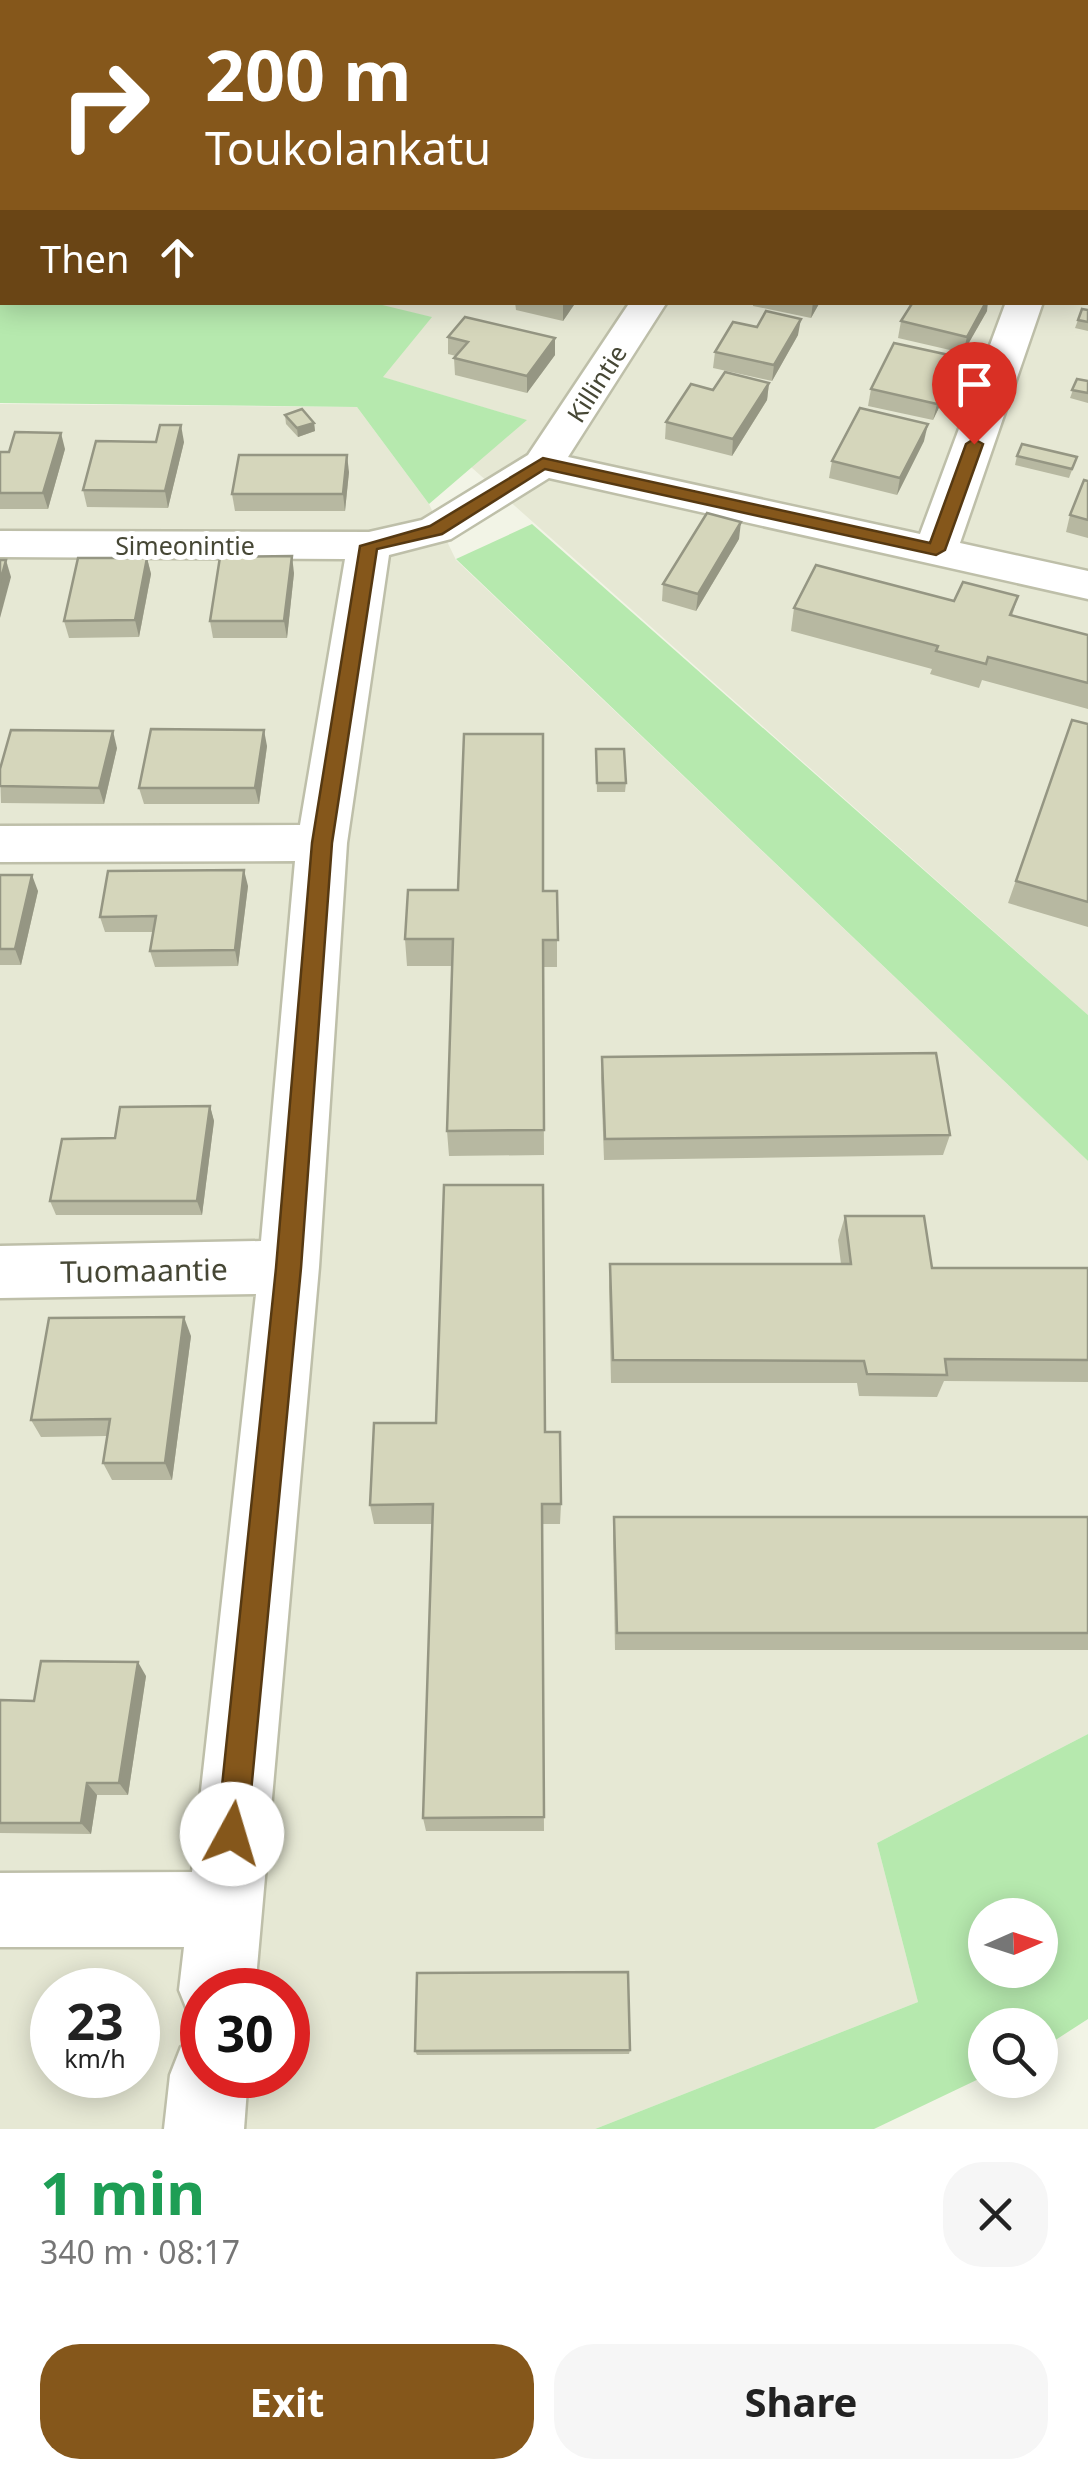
<!DOCTYPE html>
<html lang="en">
<head>
<meta charset="utf-8">
<style>
  :root { --surface:#fff; --page:#f6f6f6; --text:#222; --muted:#767676; --accent:#85571b }
  body { margin:0; font-family:"Noto Sans",sans-serif; background:var(--page); color:var(--text); height:100vh; display:flex; flex-direction:column; font-size:38px; white-space:nowrap }
  * { box-sizing:border-box; margin:0 }
  p { font-size:32px; color:var(--muted) }
  .icon { flex:none; width:55px; height:55px; fill:none; stroke:currentColor; stroke-width:2; stroke-linecap:round; stroke-linejoin:round }
  .map { position:relative; height:2129px; overflow:hidden }
  .drawer { display:flex; flex-direction:column; background:var(--surface); flex:1 }
  .drawer>* { flex:none }
  .top-card { position:absolute; left:0px; top:0px; width:1090px; height:305px; box-shadow:0 5px 25px #0003; background:#85571b; color:#fff; overflow:hidden }
  .needle { width:65px; rotate:87deg }
  .fabs { position:absolute; left:968px; top:1898px; display:grid; gap:20px }
  .fabs a { display:grid; place-items:center; width:90px; height:90px; border-radius:50%; background:var(--surface); box-shadow:0 5px 25px #0003; font-size:50px }
  .speed { position:absolute; left:30px; top:1968px; display:flex; gap:20px; font-size:50px; font-weight:700; text-align:center }
  .speed>* { display:grid; place-content:center; width:130px; height:130px; border-radius:50%; background:var(--surface); box-shadow:0 5px 25px #0003; line-height:1 }
  .speed small { font-size:25px; font-weight:400 }
  .speed .limit { border:15px solid #d22; background:#fff; color:#111 }
  .pin { position:absolute; display:grid; place-items:center; width:85px; height:85px; color:#fff; margin:-102px -42px; border-radius:50% 50% 50% 0; rotate:-45deg; box-shadow:0 0 10px #0007 }
  .pin .icon { rotate:45deg }
  .me { position:absolute; width:110px; margin:-55px; rotate:6deg; stroke-linejoin:round; filter:drop-shadow(0 0 8px #0008) }
  .turn { display:flex; align-items:center; gap:35px; height:210px; padding:0 40px; font-size:45px }
  .turn .icon { width:130px; height:130px; stroke-width:2.5 }
  .turn b { display:block; font-size:70px; line-height:85px }
  .then { display:flex; align-items:center; height:95px; padding:0 40px; background:#0003; gap:20px; font-size:38px }
  .round { display:grid; place-items:center; flex:none; width:105px; height:105px; border-radius:40px; background:var(--page) }
  .summary { display:flex; align-items:center; justify-content:space-between; height:170px; padding:0 40px }
  h1 { font-size:60px; font-weight:700; line-height:75px; color:#1e9e55 }
  .primary-button { display:flex; gap:20px; margin-top:auto; padding:20px 40px }
  .primary-button a { flex:1; height:115px; border-radius:40px; background:var(--accent); color:#fff; font-size:40px; font-weight:700; line-height:115px; text-align:center }
  .primary-button a+a { background:var(--page); color:var(--text) }
  .map>svg:first-child { display:block }
  .residential { fill:#e6e8d4; fill-rule:evenodd }
  .green { fill:#b6e9ae; fill-rule:evenodd }
  .lines { fill:none; stroke-linecap:round; stroke-linejoin:round }
  .street-casing { stroke:#bebfa9; stroke-width:5 }
  .street { fill:#fff; fill-rule:evenodd }
  .wall { fill:#b7b8a1 }
  .shaded-wall { fill:#959683 }
  .building { fill:#d5d6bb; stroke:#959683; stroke-width:2.5 }
  .route { fill:#85571b; stroke:#563912; stroke-width:2.5 }
  .labels { text-anchor:middle; dominant-baseline:central; stroke-width:10; stroke-linejoin:round; paint-order:stroke }
  .far-street-label { font-size:25px; fill:#464735; stroke:#fff }
  .street-label { font-size:30px; fill:#464735; stroke:#fff }
</style>
</head>
<body>
<div class="map">
<svg width="1088" height="2129" viewBox="0 0 1088 2129">
  <rect width="100%" height="100%" fill="#f2f4e6"/>
  <g class="residential">
    <path d="M1088 170V1015L471 467 526 420 382 377 431 317 370 303 1088 302Z"/>
    <path d="M0 404 357 407 429 504 456 560 1088 1161V1734L877 1843 918 2002 595 2129H0ZM52 1990H138V2075H52ZM202 1990H288V2075H202Z"/>
  </g>
  <g class="green">
    <path d="M0 0 360 2H2V302H370L432 317 383 377 527 420 429 504 357 407 0 403Z"/>
    <path d="M532 524 1088 1015V1161L456 559Z"/>
    <path d="M1088 1734V2019L1040 2050V2025H985V2076L874 2129H595L918 2002 877 1843ZM1040 1915V1970H985V1915Z"/>
  </g>
  <g class="lines">
    <defs>
      <g id="street">
        <path d="M630 302H667L568 457 920 534 1006 302H1043L960 543 1088 571V599L549 478 451 539 389 555 347 843 319 1267 255 1990H202V2022L190 2017 179 1990 184 1947H0V1873L192 1872 256 1294 0 1298V1246L261 1241 295 861 0 862V826L300 825 345 559 0 557V531L369 532 422 520 528 455Z"/>
        <path d="M202 2038V2075H248L244 2129H164L170 2075 181 2047Z"/>
      </g>
    </defs>
    <use href="#street" class="street-casing"/>
    <use href="#street" class="street"/>
  </g>
  <g class="wall">
    <path d="M679 0H720L718 2H679Z"/>
    <path d="M844 0H922L920 2H844Z"/>
    <path d="M515 302H576L563 321 516 310Z"/>
    <path d="M753 302H820L811 318 753 306Z"/>
    <path d="M1088 310V331L1075 328 1078 320Z"/>
    <path d="M987 311 963 353 898 338 901 321Z"/>
    <path d="M798 335 772 381 713 368 715 352Z"/>
    <path d="M448 337 555 355 527 393 455 375 454 358 456 356 448 354Z"/>
    <path d="M955 374 933 420 868 406 871 389Z"/>
    <path d="M1077 379 1088 381V403L1070 398Z"/>
    <path d="M769 383 767 400 732 456 665 439 666 422 713 390Z"/>
    <path d="M285 415 314 423 315 431 298 437 286 424Z"/>
    <path d="M924 441 897 495 829 478 832 461Z"/>
    <path d="M156 442H184L168 508 87 507 83 490Z"/>
    <path d="M65 449 48 509H0V452Z"/>
    <path d="M1017 456 1077 457 1069 478 1015 465Z"/>
    <path d="M349 472 345 511H235L232 494Z"/>
    <path d="M1088 481V538L1066 532 1070 515Z"/>
    <path d="M739 539 696 611 662 601 663 584Z"/>
    <path d="M147 558 151 574 139 637 69 638 64 621Z"/>
    <path d="M294 573 287 638H213L210 621Z"/>
    <path d="M1018 596 1012 616 1088 635V709L982 680 979 688 930 674 932 669 791 631 794 608 954 601Z"/>
    <path d="M1072 720 1088 724V927L1008 903Z"/>
    <path d="M267 746 259 804H144L139 788Z"/>
    <path d="M117 748 104 804 1 803 0 769Z"/>
    <path d="M596 749 626 783 625 792H597Z"/>
    <path d="M0 875 38 891 21 965H0Z"/>
    <path d="M248 886 238 966 155 967 150 951 153 932H105L100 917Z"/>
    <path d="M543 891H557V967H543L544 1155 449 1156 447 1131 452 966H407L405 939Z"/>
    <path d="M602 1057 950 1135 943 1155 604 1160 601 1078Z"/>
    <path d="M210 1106 214 1121 202 1215H56L50 1201 115 1138Z"/>
    <path d="M845 1216 932 1268H1088V1382L944 1381 937 1397 859 1396 857 1383H611L609 1287 610 1264H841L838 1240Z"/>
    <path d="M191 1336 172 1480H112L103 1463 107 1436 41 1437 31 1420Z"/>
    <path d="M545 1432 561 1504 560 1524H542L544 1831H426L423 1818 432 1524H374L370 1505Z"/>
    <path d="M614 1517H1088V1650H615L613 1536Z"/>
    <path d="M146 1676 128 1795H97L91 1834 0 1833V1700L34 1701Z"/>
    <path d="M630 2050 629 2054 417 2055 415 2051Z"/>
  </g>
  <g class="shaded-wall">
    <path d="M564 302H576L563 321V304Z"/>
    <path d="M813 302H820L811 318Z"/>
    <path d="M986 302H988L987 311 963 353 967 337Z"/>
    <path d="M801 319 798 335 772 381 774 365Z"/>
    <path d="M555 338V355L527 393V376Z"/>
    <path d="M958 357 955 374 933 420 937 404Z"/>
    <path d="M769 383 767 400 732 456 733 439Z"/>
    <path d="M314 423 315 431 298 437 297 428Z"/>
    <path d="M928 424 924 441 897 495 900 478Z"/>
    <path d="M181 425 184 442 168 508 165 491Z"/>
    <path d="M61 433 65 449 48 509 43 493Z"/>
    <path d="M347 455 349 472 345 511 343 494Z"/>
    <path d="M741 522 739 539 696 611 698 594Z"/>
    <path d="M292 556 294 573 287 638 284 621Z"/>
    <path d="M147 558 151 574 139 637 135 620Z"/>
    <path d="M6 560 11 577 0 618V582Z"/>
    <path d="M264 730 267 746 259 804 255 788Z"/>
    <path d="M113 731 117 748 104 804 99 788Z"/>
    <path d="M244 870 248 886 238 966 235 950Z"/>
    <path d="M32 875 38 891 21 965 15 949Z"/>
    <path d="M210 1106 214 1121 202 1215 197 1201Z"/>
    <path d="M184 1317 191 1336 172 1480 165 1463Z"/>
    <path d="M138 1662 146 1676 128 1795 119 1783Z"/>
    <path d="M87 1783 97 1795 91 1834 81 1823Z"/>
  </g>
  <g class="building">
    <path d="M949 0H1029L1027 2H947Z"/>
    <path d="M913 302H986L967 337 901 321Z"/>
    <path d="M1082 309 1088 310V322L1078 320Z"/>
    <path d="M766 311 801 319 774 365 715 352 733 322 757 327Z"/>
    <path d="M465 317 555 338 527 376 454 358 468 342 448 337Z"/>
    <path d="M894 343 958 357 937 404 871 389Z"/>
    <path d="M725 372 769 383 733 439 666 422 691 384 713 390Z"/>
    <path d="M1077 379 1088 381V393L1072 390Z"/>
    <path d="M860 408 928 424 900 478 832 461Z"/>
    <path d="M302 409 314 423 297 428 285 415Z"/>
    <path d="M160 425H181L165 491 83 490 96 441 156 442Z"/>
    <path d="M15 432 61 433 43 493H0V452H9Z"/>
    <path d="M1022 444 1077 457 1072 469 1017 456Z"/>
    <path d="M239 455H347L343 494H232Z"/>
    <path d="M1084 480 1088 481V520L1070 515Z"/>
    <path d="M707 513 741 522 698 594 663 584Z"/>
    <path d="M292 556 284 621H210L220 557Z"/>
    <path d="M78 558H147L135 620 64 621Z"/>
    <path d="M0 560H6L0 582Z"/>
    <path d="M816 565 954 601 963 582 1018 596 1010 615 1088 635V683L988 657 986 664 936 651 938 646 794 608Z"/>
    <path d="M1072 720 1088 724V902L1016 881Z"/>
    <path d="M151 729 264 730 255 788H139Z"/>
    <path d="M11 730 113 731 99 788 0 786V769Z"/>
    <path d="M464 734H543V891H557L558 940H543L544 1130 447 1131 453 939H405L408 890H458Z"/>
    <path d="M596 749H624L626 783H597Z"/>
    <path d="M244 870 235 950 150 951 156 916 100 917 108 871Z"/>
    <path d="M0 875H32L15 949H0Z"/>
    <path d="M936 1053 950 1135 605 1139 602 1057Z"/>
    <path d="M210 1106 197 1201H50L62 1139 115 1138 120 1107Z"/>
    <path d="M444 1185H543L545 1432H560L561 1504H542L544 1817 423 1818 433 1504 370 1505 374 1423H436Z"/>
    <path d="M845 1216H924L932 1268H1088V1360L945 1359 947 1375 867 1374 864 1361 613 1360 610 1264H851Z"/>
    <path d="M184 1317 165 1463H103L110 1419 31 1420 49 1318Z"/>
    <path d="M614 1517H1088V1633H617Z"/>
    <path d="M41 1661 138 1662 119 1783H87L81 1823H0V1700L34 1701Z"/>
    <path d="M628 1972 630 2050 415 2051 417 1973Z"/>
  </g>
  <path class="route" d="M974 439 983 444 945 550 936 555 545 469 442 534 377 549 332 843 301 1268 247 1834 243 1844 232 1849 221 1844 217 1834 276 1268 312 843 360 546 430 526 543 458 930 543 966 444Z"/>
  <g class="labels">
    <g class="far-street-label">
      <text transform="translate(596 383) rotate(-57)">Killintie</text>
      <text x="185" y="545">Simeonintie</text>
    </g>
    <g class="street-label">
      <text transform="translate(144 1270) rotate(-1)">Tuomaantie</text>
    </g>
  </g>
</svg>
<div class="fabs">
<a><svg class="needle" viewBox="-14 -14 28 28"><path d="M0-13l5 13h-10z" fill="#e53935"/><path d="M0 13l5-13h-10z" fill="#767676"/></svg></a>
<a><svg class="icon" aria-label="search" viewBox="0 0 24 24"><circle cx="10" cy="10" r="6"/><path d="M15 15l6 6"/></svg></a>
</div>
<div class="speed"><div>23<small>km/h</small></div><div class="limit">30</div></div>
<div class="pin" style="left:974px;top:444px;background:#d93025"><svg class="icon" aria-label="arrive" viewBox="0 0 24 24"><path d="M6 21V4h12l-3 4 3 4H6"/></svg></div>
<svg class="me" style="left:232px;top:1834px" viewBox="-20 -20 40 40"><circle r="19" fill="#fff"/><path d="M0-13L10 11 0 6-10 11z" fill="#85571b"/></svg>
<div class="top-card">
<div class="turn"><svg class="icon" aria-label="right" viewBox="0 0 24 24"><path d="M7 20v-9h11M14 6l5 5-5 5"/></svg><div><b>200 m</b>Toukolankatu</div></div>
<div class="then">Then<svg class="icon" aria-label="ahead" viewBox="0 0 24 24"><path d="M12 20V5M6 11l6-6 6 6"/></svg></div>
</div>
</div>
<section class="drawer">
<div class="summary"><div><h1>1 min</h1><p>340 m · 08:17</p></div><a class="round"><svg class="icon" aria-label="close" viewBox="0 0 24 24"><path d="M6 6l12 12M18 6L6 18"/></svg></a></div>
<div class="primary-button"><a>Exit</a><a>Share</a></div>
</section>
</body>
</html>
